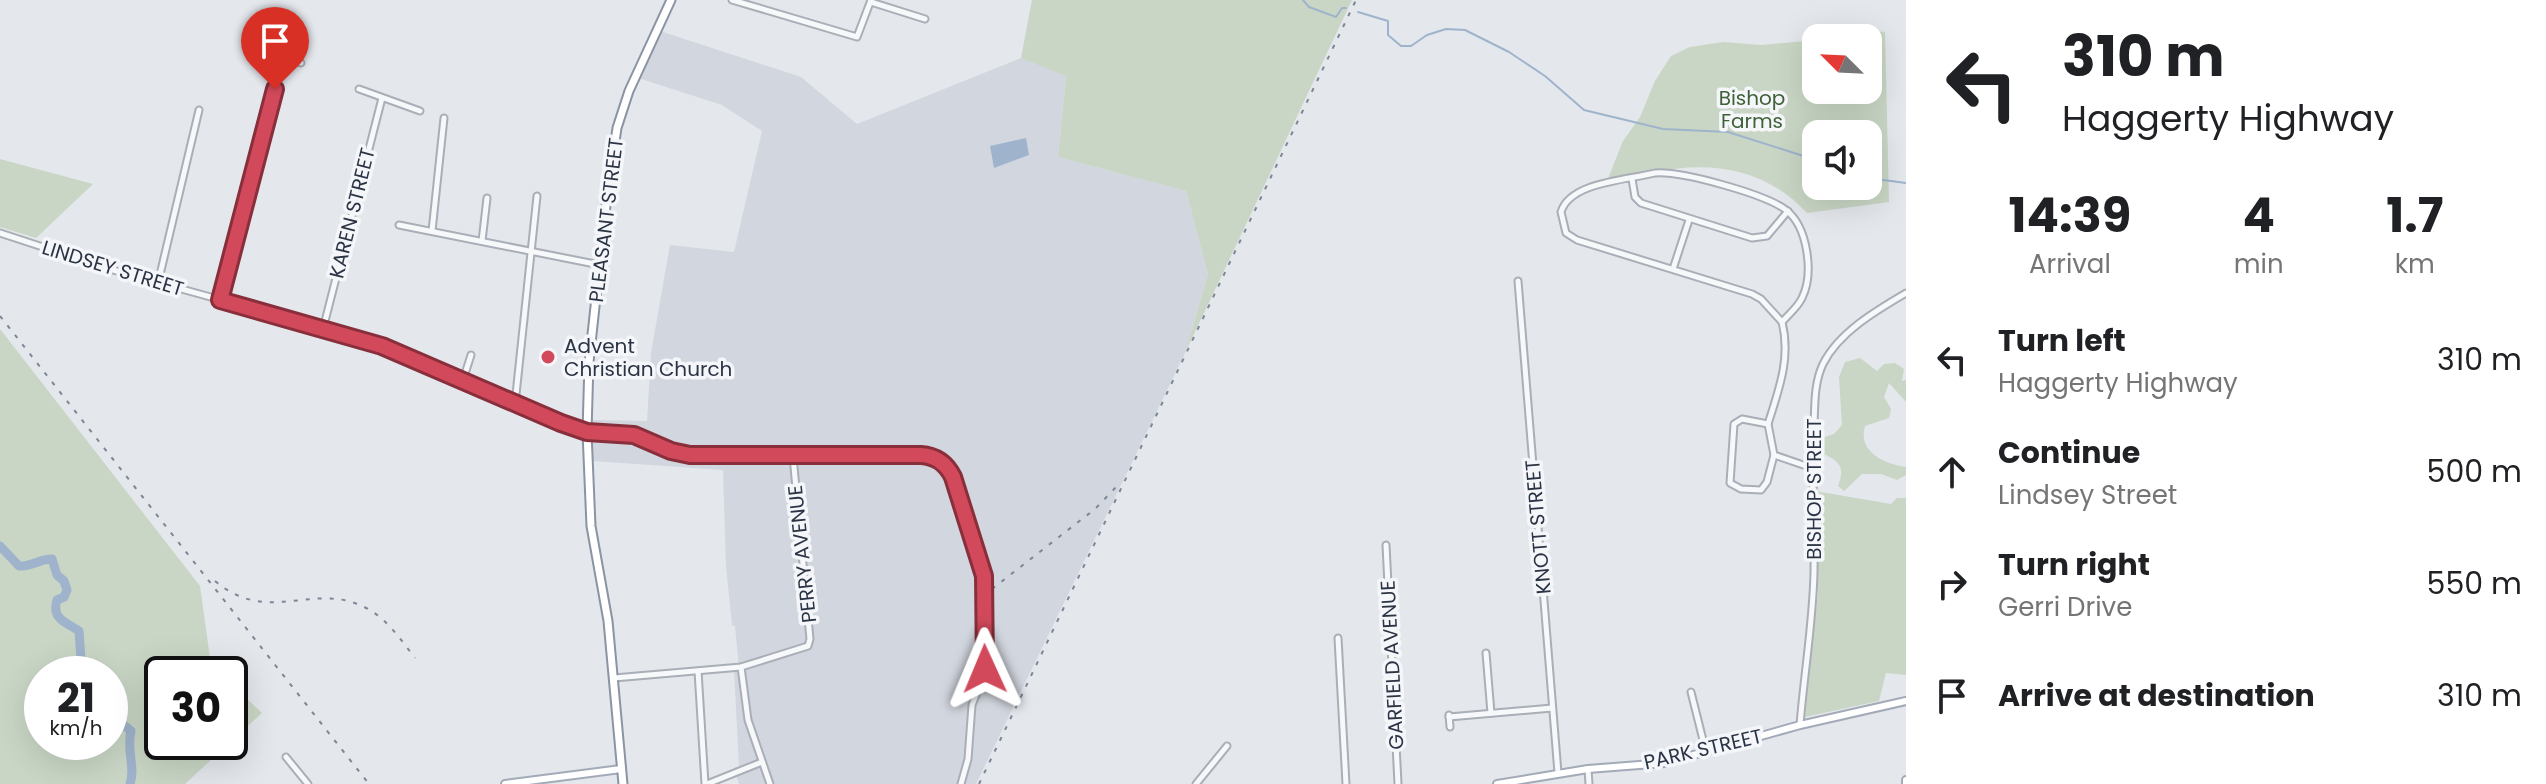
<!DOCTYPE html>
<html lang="en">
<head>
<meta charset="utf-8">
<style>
  :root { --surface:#fff; --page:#f2f2f2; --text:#202124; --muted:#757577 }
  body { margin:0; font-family:Poppins,sans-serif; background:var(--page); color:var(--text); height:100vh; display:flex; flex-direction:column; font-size:30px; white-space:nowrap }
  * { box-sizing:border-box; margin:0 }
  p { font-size:26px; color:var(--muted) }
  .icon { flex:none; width:44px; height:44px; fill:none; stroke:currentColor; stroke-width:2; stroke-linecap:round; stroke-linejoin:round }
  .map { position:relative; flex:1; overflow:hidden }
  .panel { display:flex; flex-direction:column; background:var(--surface); width:640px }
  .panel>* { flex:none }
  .hud { background:#fff; color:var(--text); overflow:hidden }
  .needle { width:52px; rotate:294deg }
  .buttons { position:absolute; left:1802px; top:24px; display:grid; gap:16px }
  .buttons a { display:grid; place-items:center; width:80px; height:80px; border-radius:16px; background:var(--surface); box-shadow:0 8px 32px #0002; font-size:40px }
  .speed { position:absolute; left:24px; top:656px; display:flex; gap:16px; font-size:40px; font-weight:700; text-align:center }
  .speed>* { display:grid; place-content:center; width:104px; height:104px; border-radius:50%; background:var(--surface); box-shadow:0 8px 32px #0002; line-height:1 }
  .speed small { font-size:20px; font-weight:400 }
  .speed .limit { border:4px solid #111; border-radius:12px; background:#fff; color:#111 }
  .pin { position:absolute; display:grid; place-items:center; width:68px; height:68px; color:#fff; margin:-82px -34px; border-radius:50% 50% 50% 0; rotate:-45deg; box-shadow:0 0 8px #0007 }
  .pin .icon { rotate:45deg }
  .me { position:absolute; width:88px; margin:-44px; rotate:359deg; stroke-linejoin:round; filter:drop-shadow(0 0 6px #0008) }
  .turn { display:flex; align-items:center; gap:28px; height:168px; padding:0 24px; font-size:36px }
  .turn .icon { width:104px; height:104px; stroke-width:2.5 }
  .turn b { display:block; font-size:56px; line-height:68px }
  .eta { display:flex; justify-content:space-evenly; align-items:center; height:136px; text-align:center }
  .eta b { font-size:48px; font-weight:700; line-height:56px }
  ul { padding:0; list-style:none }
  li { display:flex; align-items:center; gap:24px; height:112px; padding:0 24px }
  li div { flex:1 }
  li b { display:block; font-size:30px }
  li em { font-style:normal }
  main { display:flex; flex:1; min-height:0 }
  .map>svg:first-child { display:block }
  .built { fill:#d2d6de }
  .green { fill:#c9d6c5; fill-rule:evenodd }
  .water { fill:#9fb4cc }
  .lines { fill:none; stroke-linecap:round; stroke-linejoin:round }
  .stream { stroke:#9fb4cc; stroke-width:2 }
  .river { stroke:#9fb4cc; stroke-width:9 }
  .minor-casing { stroke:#a9aeb7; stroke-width:9 }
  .major-casing { stroke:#a3abb8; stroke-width:10 }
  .highway-casing { stroke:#8b94a3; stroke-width:11 }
  .minor { stroke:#f7f8fa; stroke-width:5 }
  .major { stroke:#fff; stroke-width:6 }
  .highway { stroke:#fff; stroke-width:7 }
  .rail { stroke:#7d8696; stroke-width:2; stroke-dasharray:4 8; stroke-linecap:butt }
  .route-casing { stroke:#882f3b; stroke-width:20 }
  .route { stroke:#d1495b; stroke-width:14 }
  .poi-dot { fill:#d1495b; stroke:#f4f6f9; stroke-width:3 }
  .labels { text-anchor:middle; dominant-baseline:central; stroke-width:7; stroke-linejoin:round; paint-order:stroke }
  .park-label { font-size:20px; fill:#3f6138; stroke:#f4f6f9 }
  .street-label { font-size:20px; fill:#2b3445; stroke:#f4f6f9 }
  .poi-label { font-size:20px; fill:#2b3445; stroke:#f4f6f9; text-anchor:start }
</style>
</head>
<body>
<main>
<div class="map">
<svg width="1906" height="784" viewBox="0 0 1906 784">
  <rect width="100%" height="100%" fill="#e4e7ec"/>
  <path class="built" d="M660 31 801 77 857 124 1021 58 1066 75 1058 157 1186 191 1208 274 1186 351 976 784H739L734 768 739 766 734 671H739L738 657 735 626 732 625 726 566 723 470 593 461V420L647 421 651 353 670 245 734 252 762 131 722 105 638 78Z"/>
  <g class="green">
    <path d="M1032 0H1352L1186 351 1208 274 1186 191 1058 157 1066 76 1021 58Z"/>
    <path d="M1858 30 1885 32 1889 202 1807 213C1751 153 1676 161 1605 186L1623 141 1640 117 1655 81 1671 56 1690 47 1723 42 1761 45 1816 40V90H1868V38H1825ZM1816 134H1868V186H1816Z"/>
    <path d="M0 159 93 184 36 238 0 227Z"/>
    <path d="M0 329 200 586 211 665 220 674H162V742H230L185 784H0ZM42 674H110V742H42Z"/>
    <path d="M1860 358 1877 371 1884 364 1895 363 1904 369 1902 381 1906 380V402L1889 383 1884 397 1891 409 1889 418 1865 426C1857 452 1885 464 1906 467V475L1897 480 1881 474H1862L1844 491 1838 486C1846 466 1839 461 1820 452L1818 447 1821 438 1834 434 1842 425 1839 377 1845 362Z"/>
    <path d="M1815 491 1891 504 1897 498H1906V675L1886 673 1879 701 1805 717 1807 680 1818 595Z"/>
    <path d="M230 683 262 713 230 742Z"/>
  </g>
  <path class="water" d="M1026 138 1029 155 994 168 990 146Z"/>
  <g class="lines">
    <g class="stream">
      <path d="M1303 0 1309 7 1336 17 1342 8H1346"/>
      <path d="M1358 12 1388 21V35L1401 46H1411L1427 35 1446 29 1465 30 1509 52 1545 76 1584 110 1663 129 1728 132 1816 160"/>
      <path d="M1868 178 1906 183"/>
    </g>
    <g class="river">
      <path d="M0 546 19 566C31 567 39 559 52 559L57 575 64 581 67 590 64 597 57 600C51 619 66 622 79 631L82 674"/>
      <path d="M110 690 114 693 115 702 110 711"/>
      <path d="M110 724 125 726 131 731C126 752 136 767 130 784"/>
    </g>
    <defs>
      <g id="minor">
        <path d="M732 0 857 37 871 0"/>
        <path d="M871 2 925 19"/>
        <path d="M264 54 301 63"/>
        <path d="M359 89 420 111"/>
        <path d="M1655 173C1682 171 1765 194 1786 210 1808 227 1814 274 1802 298 1798 307 1789 314 1782 322L1761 299 1752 294 1577 240 1566 233 1561 212C1570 182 1627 180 1655 173Z"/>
        <path d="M1632 179 1635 197 1641 203 1752 238 1767 236 1788 211"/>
        <path d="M399 225 600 265"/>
        <path d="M432 231 444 118"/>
        <path d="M0 233 113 270 358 338 412 357 561 423 587 432 634 435 671 451 690 455H921C936 456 946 463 953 477L984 581 985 672 972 705 968 759 961 784"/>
        <path d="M482 241 487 198"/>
        <path d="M1673 269 1689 220"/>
        <path d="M1518 281 1558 773"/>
        <path d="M158 283 199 110"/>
        <path d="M220 300 283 58"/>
        <path d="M1782 322C1791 358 1779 389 1768 424L1774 455 1812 468"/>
        <path d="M323 329 382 98"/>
        <path d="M463 380 471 355"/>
        <path d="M515 404 537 196"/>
        <path d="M1768 424 1742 419 1734 424 1730 483 1741 489 1761 490 1767 482 1774 455"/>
        <path d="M1386 545 1398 784"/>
        <path d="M1338 638 1346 784"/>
        <path d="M1486 653 1491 713"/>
        <path d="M741 667 748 720 770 784"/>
        <path d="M698 671 705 784"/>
        <path d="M614 678 741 667 808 646 810 639 793 456"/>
        <path d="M1691 692 1706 752"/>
        <path d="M1449 715 1450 727"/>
        <path d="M1449 717 1552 708"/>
        <path d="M1800 725C1804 674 1813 623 1814 572 1815 523 1811 474 1814 424 1815 404 1814 383 1823 364 1839 332 1877 310 1906 293"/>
        <path d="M286 757 308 784"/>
        <path d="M1588 769 1589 784"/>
        <path d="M707 784 762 762"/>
        <path d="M1196 784 1227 746"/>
      </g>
      <g id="major">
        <path d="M505 784 621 769"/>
        <path d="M1497 784 1588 769 1665 763 1800 725 1906 701"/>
        <path d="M1906 784V780"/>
      </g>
      <path id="highway" d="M623 784 608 621 591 526 587 432 589 362 607 196 617 128 629 91 671 0"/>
    </defs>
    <use href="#minor" class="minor-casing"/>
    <use href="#major" class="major-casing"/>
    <use href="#highway" class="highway-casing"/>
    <use href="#minor" class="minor"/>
    <use href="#major" class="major"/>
    <use href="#highway" class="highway"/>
    <g class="rail">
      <path d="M0 316 369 784"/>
      <path d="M215 581C269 627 315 579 368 609 388 620 401 640 415 658"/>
      <path d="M992 589 1095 509 1119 484"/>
      <path d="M979 784 1356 0"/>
    </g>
  </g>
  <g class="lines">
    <defs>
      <path id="route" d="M275 89 220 300 382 346 561 423 587 432 634 435 671 451 690 455H921C936 456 946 463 953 477L984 576 985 669"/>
    </defs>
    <use href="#route" class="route-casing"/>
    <use href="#route" class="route"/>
  </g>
  <circle class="poi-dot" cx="548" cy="357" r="8"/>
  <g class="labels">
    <g class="park-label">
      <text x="1752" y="98">Bishop<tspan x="1752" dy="23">Farms</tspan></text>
    </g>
    <g class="street-label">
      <text transform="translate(352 213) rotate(-76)">KAREN STREET</text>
      <text transform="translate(606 220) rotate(-83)">PLEASANT STREET</text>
      <text transform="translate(113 268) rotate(17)">LINDSEY STREET</text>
      <text transform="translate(1814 489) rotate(-90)">BISHOP STREET</text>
      <text transform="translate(1538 527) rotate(-95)">KNOTT STREET</text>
      <text transform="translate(802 554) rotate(-96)">PERRY AVENUE</text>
      <text transform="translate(1392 665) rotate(-93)">GARFIELD AVENUE</text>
      <text transform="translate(1703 749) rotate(-13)">PARK STREET</text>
    </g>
    <g class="poi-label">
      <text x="564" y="346">Advent<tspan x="564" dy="23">Christian Church</tspan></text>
    </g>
  </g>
</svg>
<div class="buttons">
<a><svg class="needle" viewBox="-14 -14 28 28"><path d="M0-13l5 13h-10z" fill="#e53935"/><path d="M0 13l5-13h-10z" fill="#757577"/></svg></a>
<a><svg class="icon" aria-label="sound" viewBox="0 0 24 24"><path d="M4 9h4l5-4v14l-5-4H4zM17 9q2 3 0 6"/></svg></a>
</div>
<div class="speed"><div>21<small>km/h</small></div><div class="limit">30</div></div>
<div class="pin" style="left:275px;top:89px;background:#d93025"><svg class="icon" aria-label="arrive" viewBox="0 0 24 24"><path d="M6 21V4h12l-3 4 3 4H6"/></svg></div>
<svg class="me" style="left:985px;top:669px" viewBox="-20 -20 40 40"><path d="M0-17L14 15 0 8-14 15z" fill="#d1495b" stroke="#fff" stroke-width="4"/></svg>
</div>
<section class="panel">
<div class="hud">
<div class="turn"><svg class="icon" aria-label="left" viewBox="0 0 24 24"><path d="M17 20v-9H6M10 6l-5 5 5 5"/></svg><div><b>310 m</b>Haggerty Highway</div></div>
</div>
<div class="eta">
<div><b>14:39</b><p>Arrival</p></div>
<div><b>4</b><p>min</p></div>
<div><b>1.7</b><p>km</p></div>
</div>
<ul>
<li><svg class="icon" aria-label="left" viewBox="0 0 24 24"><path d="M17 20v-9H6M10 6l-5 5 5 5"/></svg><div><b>Turn left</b><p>Haggerty Highway</p></div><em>310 m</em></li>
<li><svg class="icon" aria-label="ahead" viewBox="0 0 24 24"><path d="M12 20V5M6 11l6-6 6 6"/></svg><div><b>Continue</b><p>Lindsey Street</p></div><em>500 m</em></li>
<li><svg class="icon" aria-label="right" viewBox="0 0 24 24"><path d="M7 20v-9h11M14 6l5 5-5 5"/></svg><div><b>Turn right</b><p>Gerri Drive</p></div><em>550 m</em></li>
<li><svg class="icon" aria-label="arrive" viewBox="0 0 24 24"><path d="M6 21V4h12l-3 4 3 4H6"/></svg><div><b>Arrive at destination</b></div><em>310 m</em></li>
</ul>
</section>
</main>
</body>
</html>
